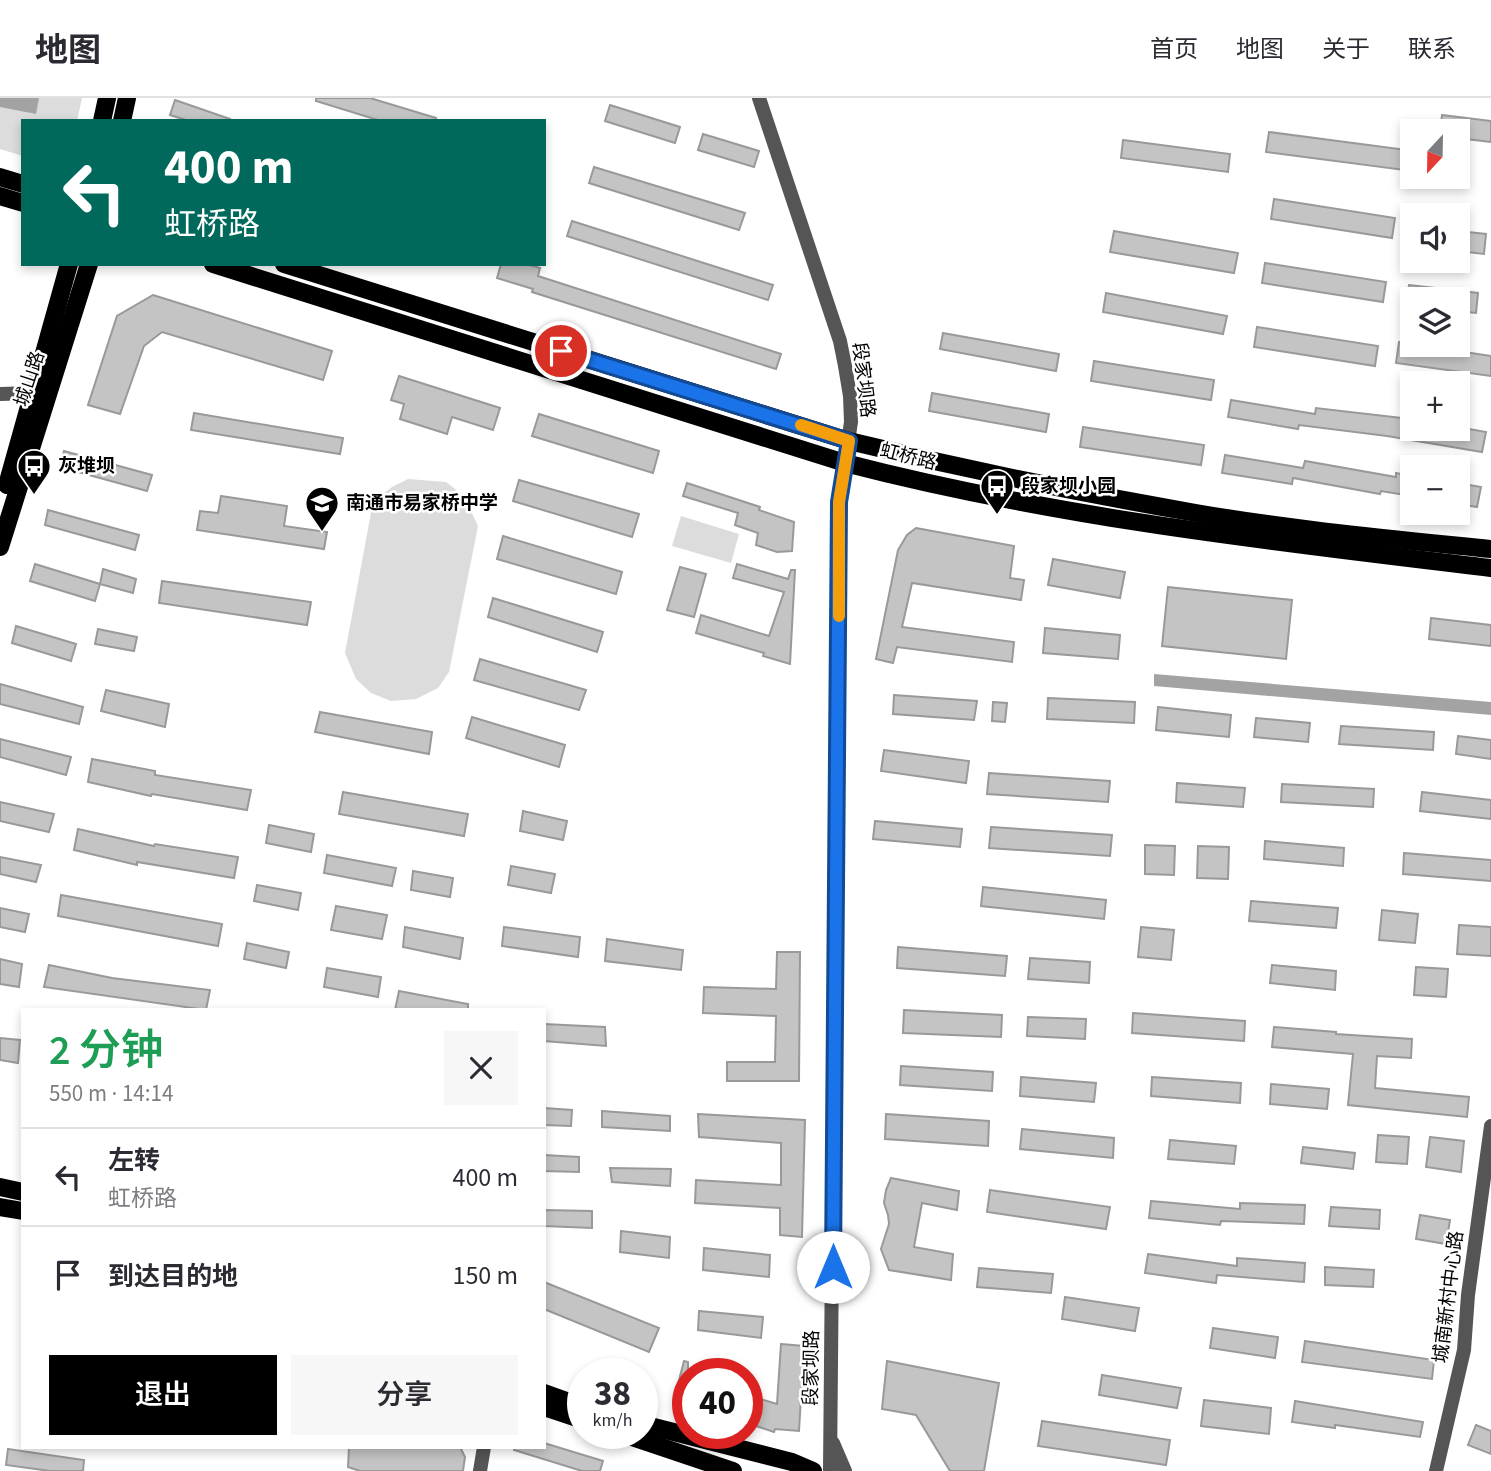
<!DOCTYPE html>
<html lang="zh">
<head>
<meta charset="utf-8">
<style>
  :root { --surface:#fff; --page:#f7f7f7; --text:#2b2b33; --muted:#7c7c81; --line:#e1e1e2; --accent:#000 }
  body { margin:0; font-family:"Source Sans 3","Noto Sans SC",sans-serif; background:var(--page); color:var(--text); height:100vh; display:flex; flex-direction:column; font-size:26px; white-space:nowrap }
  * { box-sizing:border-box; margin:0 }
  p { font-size:23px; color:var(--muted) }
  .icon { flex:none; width:38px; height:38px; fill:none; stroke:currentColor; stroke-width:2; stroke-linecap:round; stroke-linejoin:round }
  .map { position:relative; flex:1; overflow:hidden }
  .side { position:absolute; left:21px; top:910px; width:525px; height:441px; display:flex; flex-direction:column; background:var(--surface); border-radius:0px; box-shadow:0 4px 10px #0003 }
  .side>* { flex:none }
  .banner { position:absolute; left:21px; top:21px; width:525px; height:147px; border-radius:0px; box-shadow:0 4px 10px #0003; background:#00695c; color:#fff; overflow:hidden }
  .needle { width:46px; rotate:202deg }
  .fabs { position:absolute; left:1400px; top:21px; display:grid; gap:14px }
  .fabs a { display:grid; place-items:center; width:70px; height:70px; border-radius:0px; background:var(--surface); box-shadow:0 4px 10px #0003; font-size:35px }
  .speed { position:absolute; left:567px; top:1260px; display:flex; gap:14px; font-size:35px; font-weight:700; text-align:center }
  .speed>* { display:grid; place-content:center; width:91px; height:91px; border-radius:50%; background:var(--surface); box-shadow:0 4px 10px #0003; line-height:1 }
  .speed small { font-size:18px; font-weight:400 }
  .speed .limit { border:10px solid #d22; background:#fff; color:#111 }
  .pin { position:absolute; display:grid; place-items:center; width:60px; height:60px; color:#fff; margin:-30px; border:4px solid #fff; border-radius:50%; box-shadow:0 2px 7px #0007 }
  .me { position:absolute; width:77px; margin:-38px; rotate:0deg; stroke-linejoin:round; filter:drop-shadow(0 0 5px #0008) }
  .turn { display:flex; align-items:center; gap:24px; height:147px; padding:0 28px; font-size:32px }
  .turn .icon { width:91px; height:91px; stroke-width:2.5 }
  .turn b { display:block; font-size:49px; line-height:60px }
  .round { display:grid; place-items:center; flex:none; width:74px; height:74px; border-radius:0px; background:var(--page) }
  .summary { display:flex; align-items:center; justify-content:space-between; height:119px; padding:0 28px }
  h1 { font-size:42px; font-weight:600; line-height:52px; color:#1e9e55 }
  .cta { display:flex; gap:14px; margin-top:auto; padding:14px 28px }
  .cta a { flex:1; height:80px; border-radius:0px; background:var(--accent); color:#fff; font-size:28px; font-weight:600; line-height:80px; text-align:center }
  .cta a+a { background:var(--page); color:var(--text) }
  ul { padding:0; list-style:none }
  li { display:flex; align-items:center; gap:21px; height:98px; padding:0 28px; border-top:2px solid var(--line) }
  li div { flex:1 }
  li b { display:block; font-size:26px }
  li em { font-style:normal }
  header { display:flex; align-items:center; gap:42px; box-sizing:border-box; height:98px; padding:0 35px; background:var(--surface); border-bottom:2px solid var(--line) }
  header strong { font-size:33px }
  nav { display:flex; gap:38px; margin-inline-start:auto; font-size:24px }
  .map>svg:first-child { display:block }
  .green { fill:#dcdcdc }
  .water { fill:#a3a3a3 }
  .building { fill:#c4c4c4; stroke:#999; stroke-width:2 }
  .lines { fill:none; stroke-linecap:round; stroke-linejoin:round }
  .minor { stroke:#555; stroke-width:14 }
  .major { stroke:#000; stroke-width:18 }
  .route-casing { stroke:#114b97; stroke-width:18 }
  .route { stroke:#1a73e8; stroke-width:12 }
  .slow { stroke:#f59e0b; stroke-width:12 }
  .labels { text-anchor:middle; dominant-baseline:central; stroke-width:5; stroke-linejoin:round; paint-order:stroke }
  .street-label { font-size:19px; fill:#000; stroke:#fff }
  .poi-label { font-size:19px; font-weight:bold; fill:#000; stroke:#fff; text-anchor:start }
</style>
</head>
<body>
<header>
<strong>地图</strong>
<nav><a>首页</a><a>地图</a><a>关于</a><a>联系</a></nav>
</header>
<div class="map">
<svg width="1491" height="1373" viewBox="0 0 1491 1373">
  <rect width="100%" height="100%" fill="#fff"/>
  <g class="green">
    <path d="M0 0H82L77 23H23V58L0 51Z"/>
    <path d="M408 381 446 384 464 398 478 428 449 574 438 590 416 601 391 603 371 595 356 581 345 555 373 404 392 389Z"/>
    <path d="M681 418 739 436 731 465 672 448Z"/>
  </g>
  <g class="water">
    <path d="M0 0H39L36 16 0 9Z"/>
    <path d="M1154 576 1491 604V617L1154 588Z"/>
  </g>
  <g class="building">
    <path d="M316 0H370L436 20 435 23H381L316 3Z"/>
    <path d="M175 2 230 21V23H189L170 17Z"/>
    <path d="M610 7 680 29 675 45 605 23Z"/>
    <path d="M1442 17 1491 23V44L1458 40V33H1440Z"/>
    <path d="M1269 34 1407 52 1404 72 1266 54Z"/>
    <path d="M703 36 759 53 754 69 698 52Z"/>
    <path d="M1123 42 1230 56 1228 74 1121 60Z"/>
    <path d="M594 69 745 115 739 132 589 85Z"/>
    <path d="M1274 101 1395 120 1392 140 1271 121Z"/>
    <path d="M572 123 773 187 768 202 567 138Z"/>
    <path d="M1114 133 1238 155 1234 175 1110 154Z"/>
    <path d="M1458 133 1486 136 1484 156 1458 153Z"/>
    <path d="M1265 165 1386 184 1383 204 1262 185Z"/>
    <path d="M501 166H526L540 170 538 178 781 256 776 271 532 194 533 191 497 180Z"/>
    <path d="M1409 187 1478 195 1476 215 1458 213V201H1407Z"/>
    <path d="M1106 195 1227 218 1223 236 1103 214Z"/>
    <path d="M153 197 332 253 323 282 162 234 144 248 120 316 88 307 117 218Z"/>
    <path d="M1257 229 1378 248 1375 268 1254 249Z"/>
    <path d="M943 235 1059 256 1056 273 940 251Z"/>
    <path d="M1399 244 1491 258V278L1396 265Z"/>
    <path d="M1094 263 1214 282 1211 302 1091 283Z"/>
    <path d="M399 278 500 310 493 332 452 319 447 336 400 321 404 306 391 302Z"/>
    <path d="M932 295 1049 316 1046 334 929 313Z"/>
    <path d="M1231 302 1315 316 1316 310 1402 320 1412 321V331L1458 329 1486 334 1482 354 1387 338 1299 327 1298 331 1228 319Z"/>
    <path d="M194 315 343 340 340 356 191 332Z"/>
    <path d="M539 316 659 353 653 375 532 338Z"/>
    <path d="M1083 329 1204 347 1201 367 1080 349Z"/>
    <path d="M64 353 152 377 147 393 60 369Z"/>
    <path d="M1225 357 1303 370 1305 363 1396 379V375L1412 378V398L1381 393 1380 396 1293 380 1292 386 1222 375Z"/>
    <path d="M519 382 639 416 632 439 513 403Z"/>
    <path d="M687 385 760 409 759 412 794 424 792 453 777 454 756 447 758 435 735 427 738 415 683 398Z"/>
    <path d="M1458 385 1481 389 1477 409 1458 406Z"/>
    <path d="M221 398 287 408 284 428 327 434 324 451 197 432 200 413 218 415Z"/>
    <path d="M48 412 139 437 135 452 45 427Z"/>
    <path d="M916 430 1014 448 1010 480 1024 482 1021 502 912 485 902 529 1014 544 1012 564 897 549 893 565 876 561 898 452 907 437Z"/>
    <path d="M503 438 622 474 616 496 497 461Z"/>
    <path d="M1053 461 1125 474 1120 500 1048 487Z"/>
    <path d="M35 466 100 486 95 503 30 483Z"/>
    <path d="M737 466 788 481 791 472H795L790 566 763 558 764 555 696 535 701 517 769 538 784 494 733 480Z"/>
    <path d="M680 469 706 476 694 519 667 512Z"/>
    <path d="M103 471 136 481 133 495 100 486Z"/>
    <path d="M162 483 311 504 307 527 159 505Z"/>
    <path d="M1168 489 1292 502 1286 561 1162 548Z"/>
    <path d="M493 500 603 534 597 554 488 519Z"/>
    <path d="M1431 520 1491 527V548L1429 541Z"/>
    <path d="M16 528 76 546 71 563 12 545Z"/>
    <path d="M1045 530 1120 537 1118 561 1043 555Z"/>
    <path d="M98 531 137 539 134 553 95 546Z"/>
    <path d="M480 561 586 592 579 612 474 582Z"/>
    <path d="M0 586 83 609 79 626 0 606Z"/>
    <path d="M106 592 169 606 165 629 101 613Z"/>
    <path d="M894 597 977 603 974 622 893 616Z"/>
    <path d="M1048 600 1135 604 1134 625 1047 621Z"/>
    <path d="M993 604 1007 605 1005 624 992 623Z"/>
    <path d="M1158 609 1231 617 1229 639 1156 632Z"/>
    <path d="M320 614 432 634 429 656 315 634Z"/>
    <path d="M472 619 565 647 559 669 466 640Z"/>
    <path d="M1256 620 1310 625 1308 644 1254 639Z"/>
    <path d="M1341 628 1434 634 1433 652 1339 646Z"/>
    <path d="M1458 638 1491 642V661L1456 656Z"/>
    <path d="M0 641 71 659 66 677 0 659Z"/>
    <path d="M884 652 969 663 966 685 881 673Z"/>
    <path d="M92 661 155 673V677L251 692 247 712 152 696 151 698 88 684Z"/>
    <path d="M989 675 1110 683 1108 704 987 696Z"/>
    <path d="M1177 685 1245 690 1243 709 1176 704Z"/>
    <path d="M1282 686 1374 691 1373 709 1281 704Z"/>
    <path d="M343 694 468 716 464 738 339 716Z"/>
    <path d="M1422 694 1491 702V721L1420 713Z"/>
    <path d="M0 704 54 716 49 734 0 723Z"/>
    <path d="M523 713 567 723 563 742 520 733Z"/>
    <path d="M875 723 962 731 960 749 873 741Z"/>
    <path d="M269 727 314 736 311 754 266 745Z"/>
    <path d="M991 729 1112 737 1110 758 989 750Z"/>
    <path d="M78 731 154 748 155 746 238 759 234 780 137 764V767L74 752Z"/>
    <path d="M1265 743 1344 750 1343 768 1264 761Z"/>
    <path d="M1145 747 1175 748 1174 777 1145 776Z"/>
    <path d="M1198 748 1229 749 1228 781 1197 780Z"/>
    <path d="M1404 755 1491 762V783L1403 776Z"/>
    <path d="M327 757 396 770 392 788 324 775Z"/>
    <path d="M0 759 41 767 36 784 0 776Z"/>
    <path d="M511 768 555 776 551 795 508 787Z"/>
    <path d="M413 773 453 780 450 799 411 792Z"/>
    <path d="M257 787 301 795 298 812 254 803Z"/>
    <path d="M983 789 1106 802 1104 821 981 808Z"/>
    <path d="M61 797 222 826 218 848 58 818Z"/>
    <path d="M1251 803 1338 810 1336 830 1249 823Z"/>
    <path d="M336 808 387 817 382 841 331 832Z"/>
    <path d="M0 810 29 816 25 834 0 829Z"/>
    <path d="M1382 812 1418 816 1415 845 1379 842Z"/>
    <path d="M1459 827 1491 829V858L1457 856Z"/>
    <path d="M405 829 463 840 460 861 403 849Z"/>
    <path d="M504 829 580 839 578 859 502 848Z"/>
    <path d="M1141 829 1174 832 1171 862 1138 859Z"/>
    <path d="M607 841 683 852 681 872 605 863Z"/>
    <path d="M247 845 289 854 286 870 244 861Z"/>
    <path d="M898 849 1007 858 1005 878 897 870Z"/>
    <path d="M777 854H800L799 983H727V964H775L776 918 703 915 704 889 776 891Z"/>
    <path d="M1030 860 1090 864 1089 885 1028 881Z"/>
    <path d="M0 861 22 866 19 889 0 886Z"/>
    <path d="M49 867 112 880 210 892 206 912 44 889Z"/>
    <path d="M1272 867 1336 873 1335 892 1270 885Z"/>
    <path d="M1416 869 1448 871 1446 899 1414 897Z"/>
    <path d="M327 870 381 879 378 899 324 889Z"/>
    <path d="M399 893 468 906V912H395Z"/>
    <path d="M904 912 1002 917 1001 939 903 935Z"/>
    <path d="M1133 915 1245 923 1244 943 1132 935Z"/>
    <path d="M1028 919 1086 921 1085 941 1027 938Z"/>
    <path d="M544 926 605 929 606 948 544 943Z"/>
    <path d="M1274 929 1336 934V936L1412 941 1411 960 1377 958 1375 990 1469 999 1467 1019 1348 1007 1353 956 1272 949Z"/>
    <path d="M0 940 20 942 18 965 0 962Z"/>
    <path d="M901 968 993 974 992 993 900 987Z"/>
    <path d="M1021 979 1096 985 1094 1004 1020 998Z"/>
    <path d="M1152 979 1241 985 1240 1005 1151 998Z"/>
    <path d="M1271 986 1329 991 1327 1011 1270 1006Z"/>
    <path d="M544 1010 572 1012 571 1028 544 1027Z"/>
    <path d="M602 1013 670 1018V1033L602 1029Z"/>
    <path d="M698 1016 805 1022 802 1139 780 1137V1110L695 1105 696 1082 781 1087V1045L699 1039Z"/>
    <path d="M886 1016 989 1023 988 1048 885 1041Z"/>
    <path d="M1022 1031 1114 1040 1113 1060 1020 1051Z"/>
    <path d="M1378 1037 1409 1039 1407 1066 1376 1064Z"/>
    <path d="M1430 1039 1464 1043 1461 1074 1426 1069Z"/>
    <path d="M1170 1042 1236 1048 1234 1066 1168 1061Z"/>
    <path d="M1303 1049 1355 1055 1353 1071 1301 1065Z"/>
    <path d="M544 1057 579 1059V1074L544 1073Z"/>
    <path d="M610 1070 671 1071 670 1088 612 1084Z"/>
    <path d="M891 1080 959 1093 957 1112 922 1105 914 1149 953 1156 951 1182 889 1172 881 1151 889 1126 888 1117 884 1105 886 1092Z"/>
    <path d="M990 1092 1110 1109 1106 1131 987 1114Z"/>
    <path d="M1151 1103 1240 1111V1105L1305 1107 1304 1126 1221 1123 1220 1127 1149 1120Z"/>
    <path d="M1331 1109 1380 1112 1379 1131 1329 1128Z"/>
    <path d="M544 1112 592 1113V1130L544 1128Z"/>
    <path d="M1420 1117 1450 1122 1446 1146 1416 1141Z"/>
    <path d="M621 1133 670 1139 669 1160 620 1154Z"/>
    <path d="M704 1150 770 1157 769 1179 703 1172Z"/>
    <path d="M1148 1156 1237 1168V1160L1305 1165 1304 1184 1217 1177 1216 1185 1145 1175Z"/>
    <path d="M1325 1169 1374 1172 1373 1189 1325 1187Z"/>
    <path d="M979 1170 1053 1176 1051 1195 977 1189Z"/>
    <path d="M544 1184 659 1230 649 1254 544 1211Z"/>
    <path d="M1065 1199 1139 1210 1135 1233 1062 1221Z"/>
    <path d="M699 1213 763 1219 761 1240 698 1232Z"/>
    <path d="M1213 1230 1278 1239 1275 1260 1210 1250Z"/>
    <path d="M1305 1243 1434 1262 1432 1281 1302 1264Z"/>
    <path d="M781 1246 804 1248 799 1333 775 1331 774 1334 747 1325V1297L777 1306Z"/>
    <path d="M684 1263 688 1264V1306L674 1301Z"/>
    <path d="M887 1263 999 1285 984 1373H950L916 1317 882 1311Z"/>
    <path d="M1102 1277 1181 1290 1177 1310 1099 1297Z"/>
    <path d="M1204 1302 1271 1310 1269 1336 1201 1328Z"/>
    <path d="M1295 1303 1423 1324 1420 1339 1335 1327V1330L1292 1324Z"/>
    <path d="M1042 1323 1170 1342 1166 1367 1038 1348Z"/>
    <path d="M1476 1327 1491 1333V1356L1468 1347Z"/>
    <path d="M544 1345 603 1363 600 1373H582L514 1352V1349H544Z"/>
    <path d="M349 1349H460L465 1359 463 1373H360L348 1369Z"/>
    <path d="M8 1351 84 1362 83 1373H50L6 1367Z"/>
  </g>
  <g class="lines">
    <g class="minor">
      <path d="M759 0 840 243 845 268 850 298 851 324 839 404 830 1373"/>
      <path d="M0 296 33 295 40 297"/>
      <path d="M833 1345 845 1373"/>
      <path d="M480 1373 484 1349"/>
      <path d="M1436 1373 1464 1252 1468 1197 1491 1028"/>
    </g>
    <g class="major">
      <path d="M102 23 107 0"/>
      <path d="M122 23 127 0"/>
      <path d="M0 79 23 86"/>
      <path d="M0 98 23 105"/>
      <path d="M213 166 845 365C1057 420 1274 444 1491 470"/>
      <path d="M284 166 849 343C964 371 1080 395 1196 415 1294 432 1393 441 1491 451"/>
      <path d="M7 387 69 166"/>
      <path d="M0 449 89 166"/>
      <path d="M0 1089 23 1094"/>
      <path d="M0 1109 23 1113"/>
      <path d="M544 1295 583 1309"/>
      <path d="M544 1309 583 1322"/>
      <path d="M642 1326 792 1364 813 1373"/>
      <path d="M620 1335 733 1373"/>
    </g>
  </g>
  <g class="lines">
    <defs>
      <path id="route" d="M561 253 849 343 839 404 833 1169"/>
    </defs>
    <use href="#route" class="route-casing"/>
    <use href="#route" class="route"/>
    <path class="slow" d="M801 327 849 343 839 404V518"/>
  </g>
  <defs>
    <symbol id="bus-pin" viewBox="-11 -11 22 30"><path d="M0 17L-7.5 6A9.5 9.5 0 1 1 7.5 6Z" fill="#000" stroke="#fff"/><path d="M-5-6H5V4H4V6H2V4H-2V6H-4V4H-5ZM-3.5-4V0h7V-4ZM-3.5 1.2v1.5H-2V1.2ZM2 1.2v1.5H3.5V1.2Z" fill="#fff"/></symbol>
    <symbol id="school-pin" viewBox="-11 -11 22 30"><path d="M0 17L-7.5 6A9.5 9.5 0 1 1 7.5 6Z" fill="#000" stroke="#fff"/><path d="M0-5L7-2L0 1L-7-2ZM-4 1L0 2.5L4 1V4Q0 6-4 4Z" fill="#fff"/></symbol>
  </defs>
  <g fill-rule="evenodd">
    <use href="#bus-pin" x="15" y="349" width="38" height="52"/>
    <use href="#bus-pin" x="978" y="369" width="38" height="52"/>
    <use href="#school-pin" x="303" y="386" width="38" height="52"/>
  </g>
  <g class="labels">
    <g class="street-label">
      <text transform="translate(30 281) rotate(-72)">城山路</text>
      <text transform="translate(863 282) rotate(83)">段家坝路</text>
      <text transform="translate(908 359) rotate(14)">虹桥路</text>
      <text transform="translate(1449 1199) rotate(-83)">城南新村中心路</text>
      <text transform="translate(812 1270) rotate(-89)">段家坝路</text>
    </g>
    <g class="poi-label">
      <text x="58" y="368">灰堆坝</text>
      <text x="1021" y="388">段家坝小园</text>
      <text x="346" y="405">南通市易家桥中学</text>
    </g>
  </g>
</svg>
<div class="fabs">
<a><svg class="needle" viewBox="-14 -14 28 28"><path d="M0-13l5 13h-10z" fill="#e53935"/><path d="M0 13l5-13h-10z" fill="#7c7c81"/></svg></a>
<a><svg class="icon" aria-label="sound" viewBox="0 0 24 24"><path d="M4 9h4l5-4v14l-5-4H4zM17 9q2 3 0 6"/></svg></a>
<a><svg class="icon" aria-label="layers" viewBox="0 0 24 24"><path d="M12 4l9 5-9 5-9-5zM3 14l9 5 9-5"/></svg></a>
<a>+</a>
<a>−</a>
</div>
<div class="speed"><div>38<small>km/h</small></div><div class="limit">40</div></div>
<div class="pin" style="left:561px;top:253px;background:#d93025"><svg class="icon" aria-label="arrive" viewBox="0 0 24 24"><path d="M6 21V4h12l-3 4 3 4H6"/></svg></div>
<svg class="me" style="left:833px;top:1169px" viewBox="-20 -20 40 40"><circle r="19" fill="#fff"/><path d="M0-13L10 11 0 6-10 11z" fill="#1a73e8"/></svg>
<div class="banner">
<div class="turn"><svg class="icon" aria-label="left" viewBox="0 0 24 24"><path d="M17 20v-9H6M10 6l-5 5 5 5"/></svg><div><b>400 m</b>虹桥路</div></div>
</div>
<section class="side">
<div class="summary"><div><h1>2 分钟</h1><p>550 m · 14:14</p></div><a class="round"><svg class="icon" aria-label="close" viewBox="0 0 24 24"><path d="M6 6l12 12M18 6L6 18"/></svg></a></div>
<ul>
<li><svg class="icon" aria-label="left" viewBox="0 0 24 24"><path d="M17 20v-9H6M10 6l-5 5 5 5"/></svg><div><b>左转</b><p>虹桥路</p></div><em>400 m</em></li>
<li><svg class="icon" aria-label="arrive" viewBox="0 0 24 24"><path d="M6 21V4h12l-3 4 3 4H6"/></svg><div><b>到达目的地</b></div><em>150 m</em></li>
</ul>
<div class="cta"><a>退出</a><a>分享</a></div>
</section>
</div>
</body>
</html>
